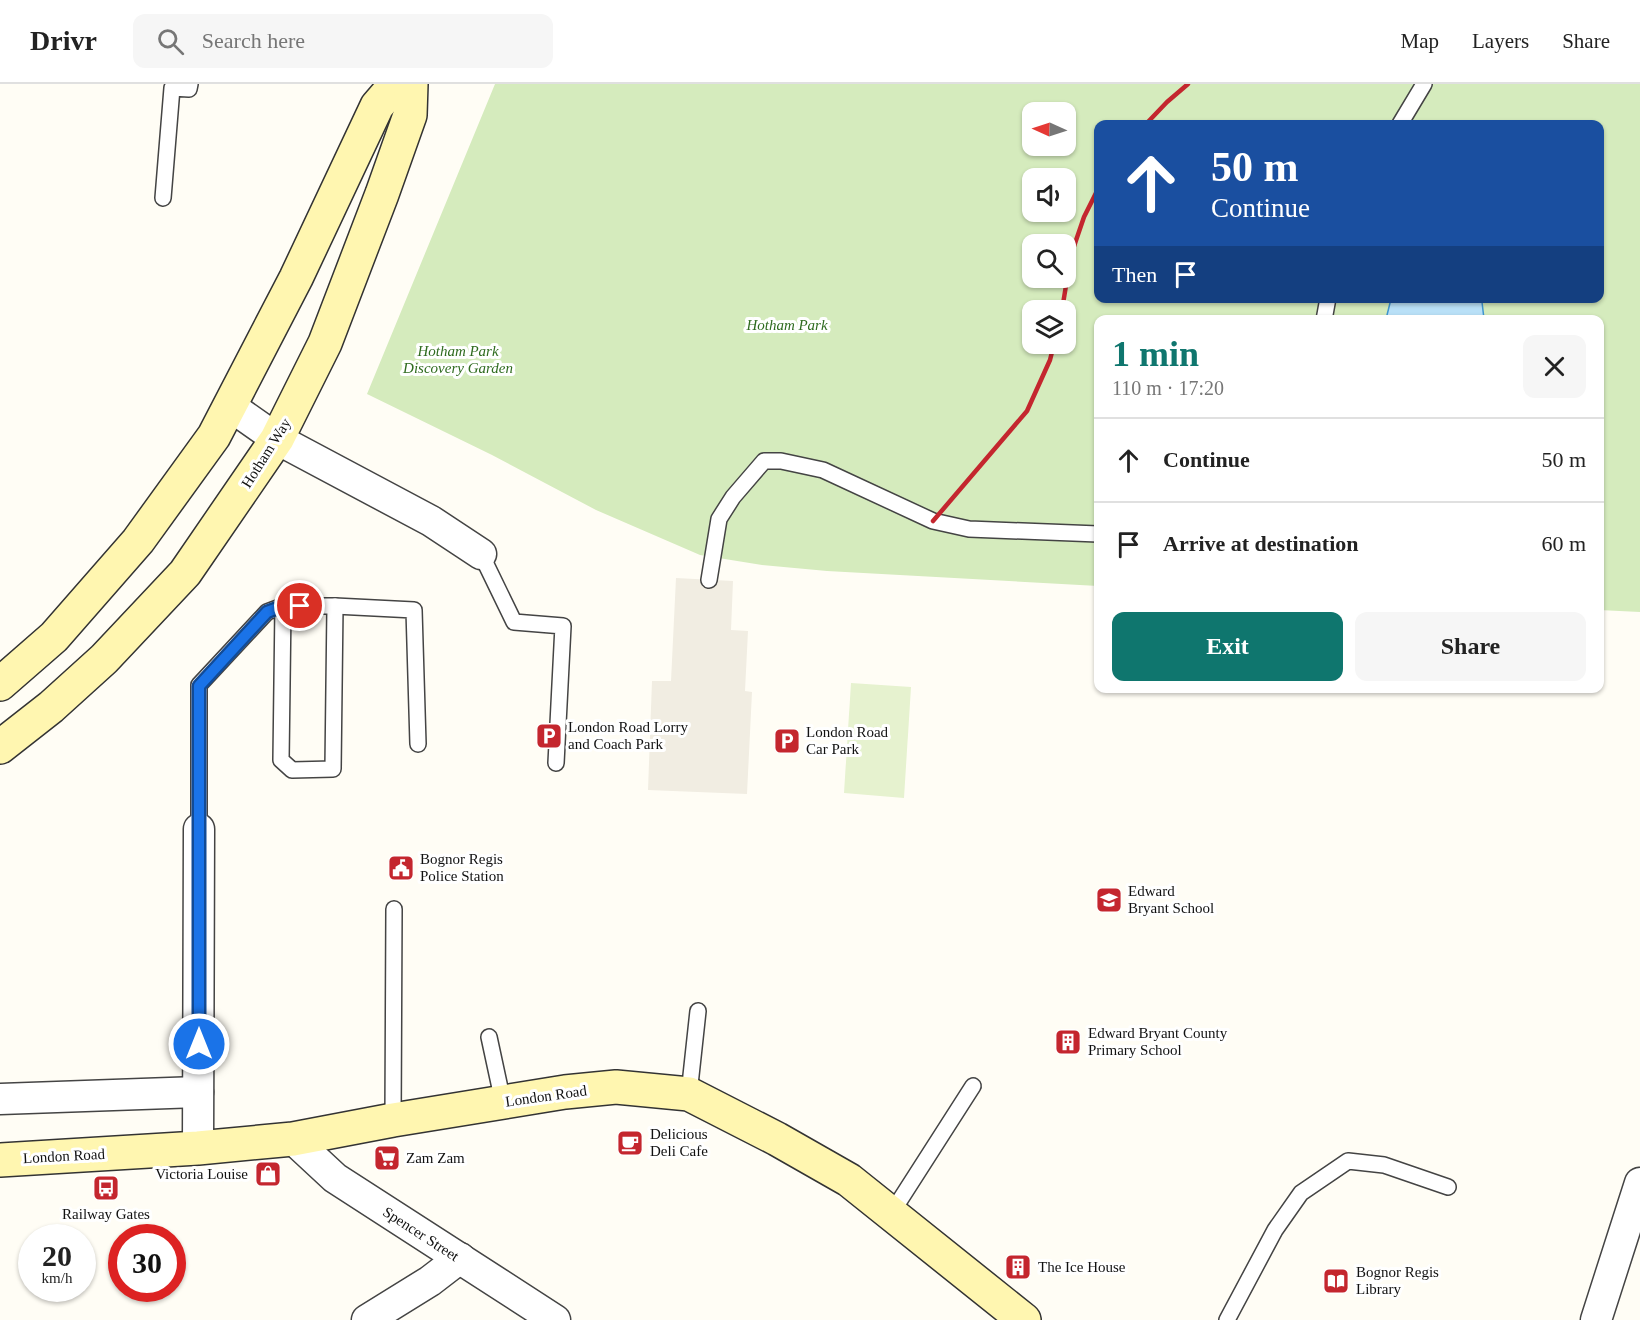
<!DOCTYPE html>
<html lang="en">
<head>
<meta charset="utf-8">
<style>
  :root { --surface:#fff; --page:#f6f6f6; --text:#222; --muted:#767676; --line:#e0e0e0; --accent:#0f766e }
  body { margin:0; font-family:Georgia,serif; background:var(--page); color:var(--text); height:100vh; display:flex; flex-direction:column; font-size:22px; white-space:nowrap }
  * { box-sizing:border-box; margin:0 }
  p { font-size:20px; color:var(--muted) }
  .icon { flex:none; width:33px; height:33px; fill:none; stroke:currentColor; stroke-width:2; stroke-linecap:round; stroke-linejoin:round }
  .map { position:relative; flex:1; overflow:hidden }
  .sheet { position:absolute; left:1094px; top:231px; width:510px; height:378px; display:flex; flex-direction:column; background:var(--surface); border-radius:12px; box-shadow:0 2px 4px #0004 }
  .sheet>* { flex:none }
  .guide { position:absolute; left:1094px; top:36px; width:510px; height:183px; border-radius:12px; box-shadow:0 2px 4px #0004; background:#1a4fa0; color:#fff; overflow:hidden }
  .needle { width:39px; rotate:273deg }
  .fabs { position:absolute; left:1022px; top:18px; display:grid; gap:12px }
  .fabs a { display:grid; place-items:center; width:54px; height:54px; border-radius:12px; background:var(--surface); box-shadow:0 2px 4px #0004; font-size:30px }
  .speed { position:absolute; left:18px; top:1140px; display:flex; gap:12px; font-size:30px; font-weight:700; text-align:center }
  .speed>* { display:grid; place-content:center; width:78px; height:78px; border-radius:50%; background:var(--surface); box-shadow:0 2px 4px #0004; line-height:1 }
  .speed small { font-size:15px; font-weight:400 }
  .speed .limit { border:9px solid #d22; background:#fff; color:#111 }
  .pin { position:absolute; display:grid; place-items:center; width:51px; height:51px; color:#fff; margin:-26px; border:3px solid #fff; border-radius:50%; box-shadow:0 2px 6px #0007 }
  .me { position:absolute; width:66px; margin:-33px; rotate:0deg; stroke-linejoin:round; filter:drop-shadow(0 0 4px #0008) }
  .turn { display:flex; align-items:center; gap:21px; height:126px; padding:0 18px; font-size:27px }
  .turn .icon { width:78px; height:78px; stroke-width:2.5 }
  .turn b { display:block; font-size:42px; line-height:51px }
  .then { display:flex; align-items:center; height:57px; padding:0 18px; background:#0003; gap:12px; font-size:22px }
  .round { display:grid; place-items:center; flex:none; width:63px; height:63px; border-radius:12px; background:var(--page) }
  .headline { display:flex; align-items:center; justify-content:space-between; height:102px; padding:0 18px }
  h1 { font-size:36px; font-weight:700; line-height:45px; color:var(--accent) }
  .cta { display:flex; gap:12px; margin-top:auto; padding:12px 18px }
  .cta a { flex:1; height:69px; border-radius:12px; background:var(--accent); color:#fff; font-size:24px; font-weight:700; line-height:69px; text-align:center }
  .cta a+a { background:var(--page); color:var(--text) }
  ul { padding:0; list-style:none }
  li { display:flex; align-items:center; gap:18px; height:84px; padding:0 18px; border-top:2px solid var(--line) }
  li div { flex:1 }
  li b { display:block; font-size:22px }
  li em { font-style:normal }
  header { display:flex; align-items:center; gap:36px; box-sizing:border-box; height:84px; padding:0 30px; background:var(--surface); border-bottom:2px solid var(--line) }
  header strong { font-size:28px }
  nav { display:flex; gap:33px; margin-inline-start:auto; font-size:21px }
  .search { width:420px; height:54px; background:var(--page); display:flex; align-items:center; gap:15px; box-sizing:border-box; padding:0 21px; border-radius:12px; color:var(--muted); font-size:22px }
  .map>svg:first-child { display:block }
  .green { fill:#d5ebbd; fill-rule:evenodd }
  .pitch { fill:#e6f2cf }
  .plaza { fill:#f1ede2 }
  .water { fill:#b9e0f7; stroke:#3f96cf; stroke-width:1.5 }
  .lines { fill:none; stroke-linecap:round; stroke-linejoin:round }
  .lane-casing { stroke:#444; stroke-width:18 }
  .street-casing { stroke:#444; stroke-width:33 }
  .secondary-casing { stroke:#333; stroke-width:36 }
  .lane { stroke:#fff; stroke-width:15 }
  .street { stroke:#fff; stroke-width:30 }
  .secondary { stroke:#fff6b0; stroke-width:33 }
  .rail { stroke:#c4262e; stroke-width:4.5 }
  .route-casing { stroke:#114b97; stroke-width:15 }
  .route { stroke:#1a73e8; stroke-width:10 }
  .labels { text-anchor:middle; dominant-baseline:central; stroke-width:6; stroke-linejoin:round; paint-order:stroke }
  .park-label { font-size:15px; font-style:italic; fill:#2f6b1f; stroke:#fff }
  .street-label { font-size:15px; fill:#111; stroke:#fff }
  .poi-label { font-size:15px; fill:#111; stroke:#fff; text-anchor:start }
</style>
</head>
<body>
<header>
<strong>Drivr</strong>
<div class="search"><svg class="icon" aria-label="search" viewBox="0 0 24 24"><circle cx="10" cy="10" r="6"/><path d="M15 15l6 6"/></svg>Search here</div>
<nav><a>Map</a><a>Layers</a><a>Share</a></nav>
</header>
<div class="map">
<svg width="1640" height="1236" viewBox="0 0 1640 1236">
  <rect width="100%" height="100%" fill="#fffdf5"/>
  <path class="green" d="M495 0H1640V528L1599 526V236H1098V502L827 487 762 481 700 471 596 426 492 371 367 310ZM1032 28H1065V62H1032ZM1098 40H1599V214H1098ZM1032 94H1065V128H1032ZM1032 160H1065V194H1032ZM1032 226H1065V260H1032Z"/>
  <path class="pitch" d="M851 599 911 603 904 714 844 709Z"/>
  <path class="plaza" d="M676 494 733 497 731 546 748 547 745 607 752 608 747 710 648 706 652 597H671Z"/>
  <path class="water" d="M1391 215H1484L1482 218 1484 235H1386Z"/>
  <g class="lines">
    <defs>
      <g id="lane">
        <path d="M1400 40 1424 0"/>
        <path d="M163 114 172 4 189 5 190 0"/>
        <path d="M1324 236 1328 214"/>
        <path d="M481 470 514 538 563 542 556 679"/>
        <path d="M709 496 719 435 733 413 764 377H781L823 386 933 437 969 445 1098 450"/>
        <path d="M283 522 281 676 292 686 333 685 335 522"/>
        <path d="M199 745V601L267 528 283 522H335L414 526 418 660"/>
        <path d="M489 953 503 1018"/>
        <path d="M689 1010 698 927"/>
        <path d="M393 1036 394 825"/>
        <path d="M891 1130 973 1002"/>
        <path d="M1227 1236 1275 1146 1301 1109 1348 1077 1384 1081 1448 1103"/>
      </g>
      <g id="street">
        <path d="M230 322 277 355 431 437 481 470"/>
        <path d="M0 1015 198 1008"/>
        <path d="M293 1055 335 1094 555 1236"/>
        <path d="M198 1064 199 745"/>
        <path d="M367 1236 430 1197 460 1174"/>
        <path d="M1596 1236 1640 1099"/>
      </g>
      <g id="secondary">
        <path d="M0 600 54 553 138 457 214 352 296 194 377 22 396 0"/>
        <path d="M0 663 51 623 104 575 185 489 277 355 325 259 382 110 410 31 411 0"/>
        <path d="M0 1076 198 1064 293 1055 393 1036 565 1008 616 1003 689 1010 777 1055 849 1096 1024 1236"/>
      </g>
    </defs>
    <use href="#lane" class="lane-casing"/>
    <use href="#street" class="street-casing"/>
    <use href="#secondary" class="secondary-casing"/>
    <use href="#lane" class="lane"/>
    <use href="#street" class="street"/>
    <use href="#secondary" class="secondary"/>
    <g class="rail">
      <path d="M1146 40 1167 18 1188 0"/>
      <path d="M1062 226 1071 171 1084 133 1098 105"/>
      <path d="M933 437 1027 327 1050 276 1054 260"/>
    </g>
  </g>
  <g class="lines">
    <defs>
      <path id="route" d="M199 960V602L267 528 283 522H300"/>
    </defs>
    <use href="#route" class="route-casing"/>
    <use href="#route" class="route"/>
  </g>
  <defs>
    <symbol id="parking-square" viewBox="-11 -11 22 22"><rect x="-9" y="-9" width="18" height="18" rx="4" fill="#c4262e" stroke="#fff"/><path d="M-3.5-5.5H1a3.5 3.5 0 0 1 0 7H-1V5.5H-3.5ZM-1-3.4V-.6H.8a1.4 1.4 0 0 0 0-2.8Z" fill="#fff"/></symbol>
    <symbol id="civic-square" viewBox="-11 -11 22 22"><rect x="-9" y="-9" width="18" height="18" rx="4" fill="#c4262e" stroke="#fff"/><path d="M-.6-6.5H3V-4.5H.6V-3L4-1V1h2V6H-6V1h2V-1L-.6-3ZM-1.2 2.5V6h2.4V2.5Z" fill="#fff"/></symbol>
    <symbol id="school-square" viewBox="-11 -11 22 22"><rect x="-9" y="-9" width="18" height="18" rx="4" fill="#c4262e" stroke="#fff"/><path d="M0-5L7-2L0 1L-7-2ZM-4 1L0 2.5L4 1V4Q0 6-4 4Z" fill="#fff"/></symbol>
    <symbol id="building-square" viewBox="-11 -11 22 22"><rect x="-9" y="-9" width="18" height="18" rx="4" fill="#c4262e" stroke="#fff"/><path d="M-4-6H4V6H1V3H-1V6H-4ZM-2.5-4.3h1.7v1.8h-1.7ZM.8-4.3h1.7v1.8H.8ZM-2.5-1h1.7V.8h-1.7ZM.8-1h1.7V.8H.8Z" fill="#fff"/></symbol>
    <symbol id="cafe-square" viewBox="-11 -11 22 22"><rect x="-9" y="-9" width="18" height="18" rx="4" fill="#c4262e" stroke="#fff"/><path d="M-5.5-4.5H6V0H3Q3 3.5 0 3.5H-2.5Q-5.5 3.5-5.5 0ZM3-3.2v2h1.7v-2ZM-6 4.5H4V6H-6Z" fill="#fff"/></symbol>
    <symbol id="supermarket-square" viewBox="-11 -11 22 22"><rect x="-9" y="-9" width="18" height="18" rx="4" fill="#c4262e" stroke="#fff"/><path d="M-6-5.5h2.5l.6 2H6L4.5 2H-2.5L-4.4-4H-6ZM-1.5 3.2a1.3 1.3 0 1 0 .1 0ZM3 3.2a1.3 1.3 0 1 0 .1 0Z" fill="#fff"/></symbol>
    <symbol id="shop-square" viewBox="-11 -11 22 22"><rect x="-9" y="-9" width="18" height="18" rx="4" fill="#c4262e" stroke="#fff"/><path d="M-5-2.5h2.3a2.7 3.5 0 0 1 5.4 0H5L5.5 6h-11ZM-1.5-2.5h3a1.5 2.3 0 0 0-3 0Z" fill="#fff"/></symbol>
    <symbol id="bus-square" viewBox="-11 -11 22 22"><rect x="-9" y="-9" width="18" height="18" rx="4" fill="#c4262e" stroke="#fff"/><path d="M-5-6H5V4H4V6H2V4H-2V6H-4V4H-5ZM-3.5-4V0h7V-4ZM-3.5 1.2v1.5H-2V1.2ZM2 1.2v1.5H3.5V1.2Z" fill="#fff"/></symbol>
    <symbol id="library-square" viewBox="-11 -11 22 22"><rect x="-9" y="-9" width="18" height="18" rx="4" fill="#c4262e" stroke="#fff"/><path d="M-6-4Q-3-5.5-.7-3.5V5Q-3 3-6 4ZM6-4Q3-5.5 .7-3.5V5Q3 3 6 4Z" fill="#fff"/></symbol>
  </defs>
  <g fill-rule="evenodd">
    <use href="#parking-square" x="534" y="637" width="30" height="30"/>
    <use href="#parking-square" x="772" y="642" width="30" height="30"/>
    <use href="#civic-square" x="386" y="769" width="30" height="30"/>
    <use href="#school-square" x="1094" y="801" width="30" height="30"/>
    <use href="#building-square" x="1053" y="943" width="30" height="30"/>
    <use href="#cafe-square" x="615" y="1044" width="30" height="30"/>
    <use href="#supermarket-square" x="372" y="1059" width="30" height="30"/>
    <use href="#shop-square" x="253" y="1075" width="30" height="30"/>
    <use href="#bus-square" x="91" y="1089" width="30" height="30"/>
    <use href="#building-square" x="1003" y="1168" width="30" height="30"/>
    <use href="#library-square" x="1321" y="1182" width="30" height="30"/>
  </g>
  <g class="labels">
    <g class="park-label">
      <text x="787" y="241">Hotham Park</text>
      <text x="458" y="267">Hotham Park<tspan x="458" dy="17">Discovery Garden</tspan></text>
    </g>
    <g class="street-label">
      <text transform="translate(266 369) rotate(-58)">Hotham Way</text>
      <text transform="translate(546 1012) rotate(-8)">London Road</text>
      <text transform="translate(64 1072) rotate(-3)">London Road</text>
      <text transform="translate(421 1150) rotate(33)">Spencer Street</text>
    </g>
    <g class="poi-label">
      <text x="568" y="643">London Road Lorry<tspan x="568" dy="17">and Coach Park</tspan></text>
      <text x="806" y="648">London Road<tspan x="806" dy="17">Car Park</tspan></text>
      <text x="420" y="775">Bognor Regis<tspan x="420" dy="17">Police Station</tspan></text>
      <text x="1128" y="807">Edward<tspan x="1128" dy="17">Bryant School</tspan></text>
      <text x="1088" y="949">Edward Bryant County<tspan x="1088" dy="17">Primary School</tspan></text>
      <text x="650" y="1050">Delicious<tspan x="650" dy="17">Deli Cafe</tspan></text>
      <text x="406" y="1074">Zam Zam</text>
      <text x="248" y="1090" text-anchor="end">Victoria Louise</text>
      <text x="106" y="1130" text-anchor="middle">Railway Gates</text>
      <text x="1038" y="1183">The Ice House</text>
      <text x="1356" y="1188">Bognor Regis<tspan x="1356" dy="17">Library</tspan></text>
    </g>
  </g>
</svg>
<div class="fabs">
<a><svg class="needle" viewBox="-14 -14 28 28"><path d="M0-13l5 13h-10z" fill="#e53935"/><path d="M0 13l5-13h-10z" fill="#767676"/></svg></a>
<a><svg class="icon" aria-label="sound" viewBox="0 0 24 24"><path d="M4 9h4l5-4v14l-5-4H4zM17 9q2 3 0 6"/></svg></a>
<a><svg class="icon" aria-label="search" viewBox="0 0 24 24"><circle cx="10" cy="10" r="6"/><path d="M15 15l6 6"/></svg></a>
<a><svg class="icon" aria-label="layers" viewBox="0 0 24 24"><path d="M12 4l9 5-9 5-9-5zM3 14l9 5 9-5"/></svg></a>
</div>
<div class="speed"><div>20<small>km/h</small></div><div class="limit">30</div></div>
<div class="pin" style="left:300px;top:522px;background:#d93025"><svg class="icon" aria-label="arrive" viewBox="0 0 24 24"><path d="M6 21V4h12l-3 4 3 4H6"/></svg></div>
<svg class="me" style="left:199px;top:960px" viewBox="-20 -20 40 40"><circle r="17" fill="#1a73e8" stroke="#fff" stroke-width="3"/><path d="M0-11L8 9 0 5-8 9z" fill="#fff"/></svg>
<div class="guide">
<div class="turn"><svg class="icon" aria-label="ahead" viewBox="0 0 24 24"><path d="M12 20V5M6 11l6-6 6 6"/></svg><div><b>50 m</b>Continue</div></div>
<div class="then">Then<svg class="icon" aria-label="arrive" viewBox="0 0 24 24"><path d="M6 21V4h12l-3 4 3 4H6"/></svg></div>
</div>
<section class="sheet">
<div class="headline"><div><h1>1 min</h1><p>110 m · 17:20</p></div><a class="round"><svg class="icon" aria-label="close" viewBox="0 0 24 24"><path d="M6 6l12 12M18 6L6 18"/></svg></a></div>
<ul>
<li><svg class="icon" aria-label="ahead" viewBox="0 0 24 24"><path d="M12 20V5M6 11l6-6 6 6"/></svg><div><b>Continue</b></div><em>50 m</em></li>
<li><svg class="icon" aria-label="arrive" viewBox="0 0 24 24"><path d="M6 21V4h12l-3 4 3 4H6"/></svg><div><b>Arrive at destination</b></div><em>60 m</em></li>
</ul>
<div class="cta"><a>Exit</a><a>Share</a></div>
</section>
</div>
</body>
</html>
